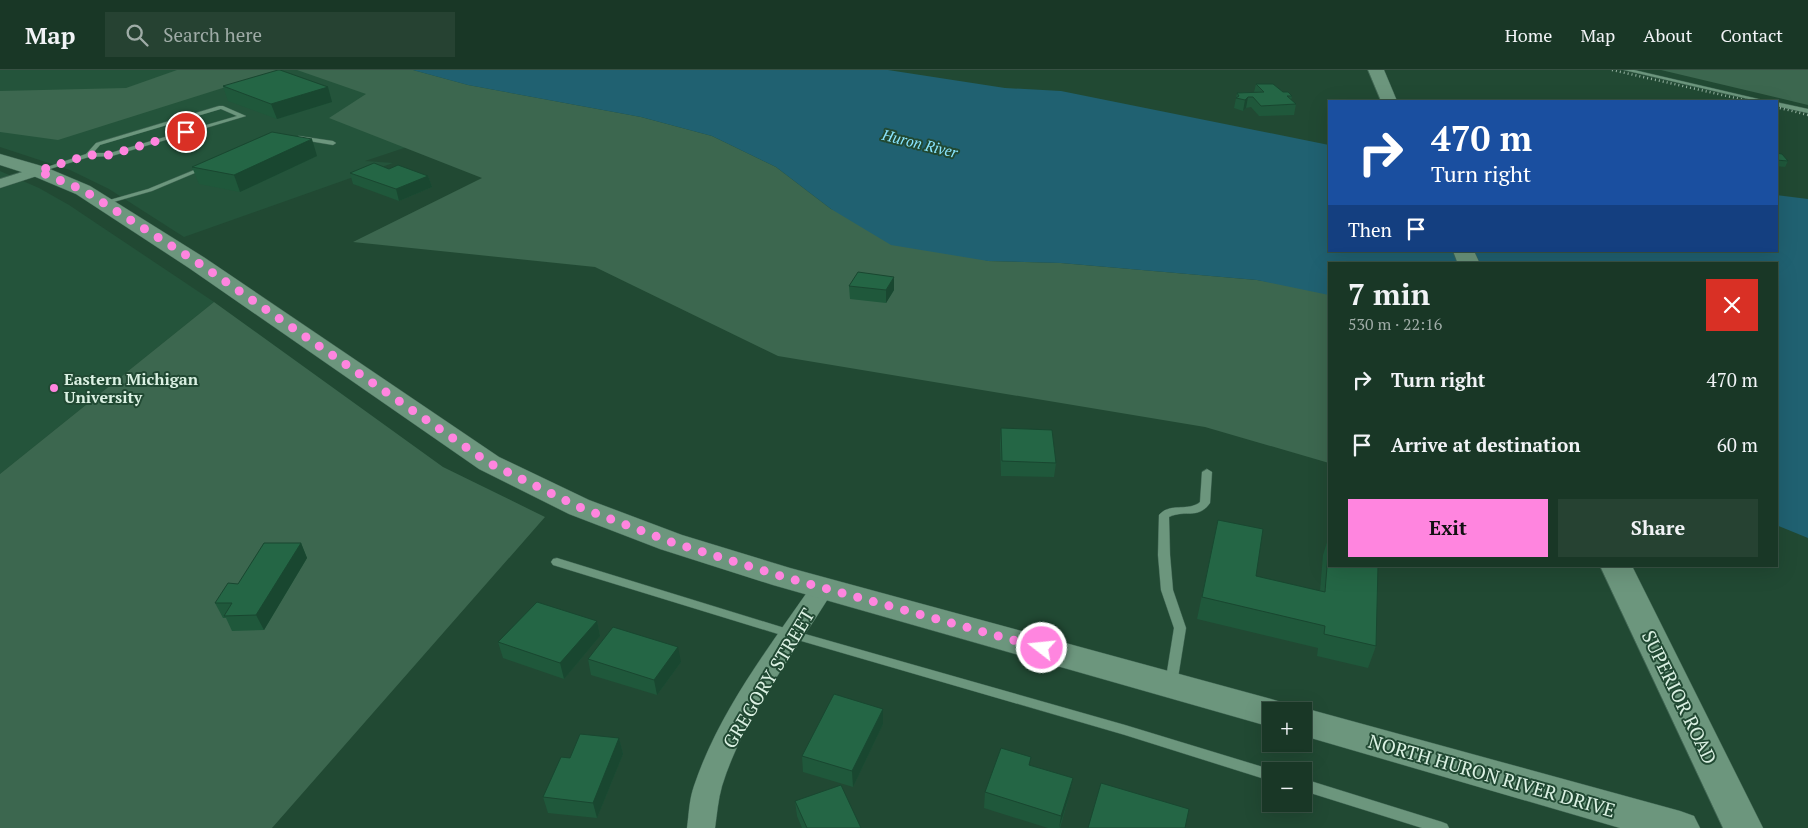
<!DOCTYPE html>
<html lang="en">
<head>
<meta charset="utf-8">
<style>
  :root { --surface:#193726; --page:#264232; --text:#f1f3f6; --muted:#9faca7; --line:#375143; --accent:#ff85df }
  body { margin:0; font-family:"PT Serif",serif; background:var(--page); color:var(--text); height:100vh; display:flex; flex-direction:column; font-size:19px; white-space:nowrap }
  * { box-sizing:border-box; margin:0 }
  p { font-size:16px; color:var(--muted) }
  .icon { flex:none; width:28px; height:28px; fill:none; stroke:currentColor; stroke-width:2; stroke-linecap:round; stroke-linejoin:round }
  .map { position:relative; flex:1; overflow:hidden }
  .side { position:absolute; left:1328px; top:192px; width:450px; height:305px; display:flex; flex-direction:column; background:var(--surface); border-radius:0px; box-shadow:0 5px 20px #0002,0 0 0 1px var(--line) }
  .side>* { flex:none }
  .top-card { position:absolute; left:1328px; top:30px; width:450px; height:152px; border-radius:0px; box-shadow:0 5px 20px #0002,0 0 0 1px var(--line); background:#1a4fa0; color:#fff; overflow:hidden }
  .buttons { position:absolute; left:1262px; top:632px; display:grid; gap:10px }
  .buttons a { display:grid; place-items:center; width:50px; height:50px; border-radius:0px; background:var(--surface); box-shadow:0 5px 20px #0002,0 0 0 1px var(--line); font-size:25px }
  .pin { position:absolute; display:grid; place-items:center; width:42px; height:42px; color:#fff; margin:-21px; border:2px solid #fff; border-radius:50%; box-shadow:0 1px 5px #0007 }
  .me { position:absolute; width:55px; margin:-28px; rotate:286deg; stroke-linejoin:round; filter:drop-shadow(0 0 4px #0008) }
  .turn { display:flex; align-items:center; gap:18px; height:105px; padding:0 20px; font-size:22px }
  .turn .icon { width:65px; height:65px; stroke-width:2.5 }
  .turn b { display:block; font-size:35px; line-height:42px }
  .then { display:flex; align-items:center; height:48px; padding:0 20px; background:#0003; gap:10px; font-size:19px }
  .round { display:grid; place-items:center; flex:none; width:52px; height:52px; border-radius:0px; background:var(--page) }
  .head { display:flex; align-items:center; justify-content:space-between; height:85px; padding:0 20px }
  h1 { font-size:30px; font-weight:600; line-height:38px }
  .primary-button { display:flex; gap:10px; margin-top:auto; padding:10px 20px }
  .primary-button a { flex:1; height:58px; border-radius:0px; background:var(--accent); color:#111; font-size:20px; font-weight:600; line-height:58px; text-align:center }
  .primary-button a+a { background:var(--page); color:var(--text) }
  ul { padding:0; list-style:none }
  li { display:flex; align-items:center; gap:15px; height:65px; padding:0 20px }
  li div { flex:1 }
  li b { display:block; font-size:19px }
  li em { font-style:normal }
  header { display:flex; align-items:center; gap:30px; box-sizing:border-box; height:70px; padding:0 25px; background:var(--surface); border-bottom:1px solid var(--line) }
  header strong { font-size:24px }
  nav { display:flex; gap:28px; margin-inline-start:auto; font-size:18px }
  .search { width:350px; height:45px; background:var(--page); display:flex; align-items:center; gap:12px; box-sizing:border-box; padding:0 18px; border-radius:0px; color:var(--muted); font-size:19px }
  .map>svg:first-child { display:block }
  .built { fill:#24543b }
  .green { fill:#3c674f }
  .water { fill:#206171 }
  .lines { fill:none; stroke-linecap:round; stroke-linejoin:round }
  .service-casing { stroke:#406553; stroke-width:1 }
  .minor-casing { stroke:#406553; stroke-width:1 }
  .secondary-casing { stroke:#406553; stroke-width:1 }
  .service { fill:#6c967d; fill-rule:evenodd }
  .minor { fill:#6c967d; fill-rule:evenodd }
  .secondary { fill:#6c967d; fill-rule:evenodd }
  .rail { stroke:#95b2a1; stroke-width:2.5; stroke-dasharray:1 3; stroke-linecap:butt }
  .wall { fill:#1f583b }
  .shaded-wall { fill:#194730 }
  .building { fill:#246645; stroke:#194730 }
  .route { stroke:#ff85df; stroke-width:9; stroke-dasharray:0 16.2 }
  .poi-dot { fill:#ff85df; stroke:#214933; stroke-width:2 }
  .labels { text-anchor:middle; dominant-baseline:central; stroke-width:4; stroke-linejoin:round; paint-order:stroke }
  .far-water-label { font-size:15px; font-style:italic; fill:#8ae4fe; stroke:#214933 }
  .poi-label { font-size:16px; font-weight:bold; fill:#dbf1e3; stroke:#214933; text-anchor:start }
  .near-street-label { font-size:19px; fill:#dbf1e3; stroke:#214933 }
</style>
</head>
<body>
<header>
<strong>Map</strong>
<div class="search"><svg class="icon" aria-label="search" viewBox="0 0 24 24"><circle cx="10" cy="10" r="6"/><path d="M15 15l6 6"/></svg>Search here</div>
<nav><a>Home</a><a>Map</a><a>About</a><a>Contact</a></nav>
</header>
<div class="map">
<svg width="1808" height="758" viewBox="0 0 1808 758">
  <rect width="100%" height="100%" fill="#214933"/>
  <g class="built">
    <path d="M0 0H413L468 15 548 30 365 91 393 93 184 167 109 119 70 100 0 77Z"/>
    <path d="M0 101 39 118 69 135 214 232 0 404Z"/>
  </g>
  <g class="green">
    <path d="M177 0H280L58 70 0 62V21L126 18Z"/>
    <path d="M297 0H413L468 15 641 47 712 66 776 97 831 139 988 191 1061 193 1257 210 1329 222V393L1205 357 778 286 595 197 353 172 482 108 329 48 366 24Z"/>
    <path d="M1661 0H1808V35Z"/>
    <path d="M214 232 443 397 545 447 272 758H0V404Z"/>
  </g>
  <path class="water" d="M413 0H888L1005 18 1061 21 1329 75V181H1776V125L1808 129V468L1776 455V194H1329V225L1257 210 1061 193 988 191 891 175 831 139 776 97 712 66 641 47 468 15Z"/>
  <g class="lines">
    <defs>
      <g id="service">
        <path d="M1624 0H1634L1767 31H1757Z"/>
        <path d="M1776 32 1808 39V43L1776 36Z"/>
        <path d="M219 36H223L246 46 112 86 89 87 40 102 35 101 86 84 96 73ZM221 39 237 46 110 83H93L100 75Z"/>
        <path d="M299 66 333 71 336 73 333 75 297 69 296 68Z"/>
        <path d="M204 96 209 97 152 121 103 135 99 133 148 119Z"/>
        <path d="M1207 399 1212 402 1210 433C1198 450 1186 439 1169 447L1170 485 1173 520 1186 558 1177 614 1176 617 1171 619 1166 617 1165 614 1174 558 1161 520 1158 485 1159 445C1170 432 1188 442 1200 432L1202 402Z"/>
        <path d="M557 488 791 560 1125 655 1276 701H1271V711L1125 665 791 568 553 495 551 492 553 489Z"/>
        <path d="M1304 709 1442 752 1447 754 1449 758H1422L1304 721Z"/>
      </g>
      <g id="minor">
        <path d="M38 97 45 101 43 104 0 118V109Z"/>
        <path d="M823 509 831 511 835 517C796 583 745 642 722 716 718 730 717 744 715 758H687C689 744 689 730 694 716 719 641 770 576 815 511Z"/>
      </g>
      <g id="secondary">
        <path d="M1368 0H1384L1397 31H1381Z"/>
        <path d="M0 84 45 97 90 116 205 188 499 387 589 430 682 465 790 498 1271 629 1284 633 1288 641H1271V657L773 515 660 479 569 444 479 399 189 198 76 124 31 105 0 95Z"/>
        <path d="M1453 181H1474L1480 194H1458Z"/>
        <path d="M1600 496H1632L1763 758H1723Z"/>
        <path d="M1304 638 1680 741 1694 746 1700 758H1620L1304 666V641H1293Z"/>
      </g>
    </defs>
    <use href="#service" class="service-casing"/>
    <use href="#minor" class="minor-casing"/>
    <use href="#secondary" class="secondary-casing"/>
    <use href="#service" class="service"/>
    <use href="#minor" class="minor"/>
    <use href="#secondary" class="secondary"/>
    <g class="rail">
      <path d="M1612 0 1749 31"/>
      <path d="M1776 37 1808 45"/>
    </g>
  </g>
  <g class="wall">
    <path d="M1256 14 1283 22 1292 26 1291 30 1296 34 1294 45 1259 46 1251 37 1246 38 1243 41 1234 38 1237 23 1254 22Z"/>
    <path d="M223 16 328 17 332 32 277 49 228 31Z"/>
    <path d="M1776 83 1788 91 1785 97 1776 96Z"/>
    <path d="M317 86 240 122 199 114 192 97Z"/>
    <path d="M389 99 428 106 432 117 399 131 353 114 350 103Z"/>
    <path d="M849 216 894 220 886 233 850 229Z"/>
    <path d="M1001 358 1056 393 1054 407 1001 406 1000 373Z"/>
    <path d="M1218 450 1256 506 1320 521 1323 485 1329 466V496L1376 576 1368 598 1317 586 1318 578 1197 549Z"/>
    <path d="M301 473 307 488 264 560 232 561 226 548H223L215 533 238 514Z"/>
    <path d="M597 551 600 566 564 609 503 588 498 572Z"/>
    <path d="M588 589 681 592 657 625 591 605Z"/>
    <path d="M883 639V654L853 717 803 702 802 686Z"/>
    <path d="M619 668 623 684 597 748 548 743 543 727 570 688Z"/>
    <path d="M1030 695 1073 708 1070 723 1060 758H1048L984 738 985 722Z"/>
    <path d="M795 731 861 758H802L797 746Z"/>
  </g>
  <g class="shaded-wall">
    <path d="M328 17 332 32 277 49 271 34Z"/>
    <path d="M1248 27 1246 38 1243 41 1245 30Z"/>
    <path d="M312 69 317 86 240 122 234 105Z"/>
    <path d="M428 106 432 117 399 131 396 119Z"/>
    <path d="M894 207V220L886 233V220Z"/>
    <path d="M301 473 307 488 264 560 256 545Z"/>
    <path d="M597 551 600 566 564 609 560 593Z"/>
    <path d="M678 577 681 592 657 625 654 610Z"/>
    <path d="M883 639V654L853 717 852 701Z"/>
    <path d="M619 668 623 684 597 748 593 733Z"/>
    <path d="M1073 708 1070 723 1059 758 1061 746Z"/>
  </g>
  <g class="building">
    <path d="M278 0H280L328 17 271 34 223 16Z"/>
    <path d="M1256 14H1273L1283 22H1288L1292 26H1287L1296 34 1261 36 1253 27H1248L1245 30 1236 28 1239 26 1237 23 1264 22Z"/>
    <path d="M272 62 312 69 234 105 192 97Z"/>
    <path d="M1776 83 1782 84 1788 91 1776 90Z"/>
    <path d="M374 93 389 99 398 95 428 106 396 119 350 103Z"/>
    <path d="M858 202 894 207 886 220 849 216Z"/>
    <path d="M1001 358 1052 360 1056 393 1002 391Z"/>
    <path d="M1218 450 1263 459 1256 506 1325 522 1329 471V496H1378L1376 576 1324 564 1325 556 1202 527Z"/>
    <path d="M264 473H301L256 545 224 546 232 533H215L228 513 238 514Z"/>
    <path d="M537 532 597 551 560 593 498 572Z"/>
    <path d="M613 557 678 577 654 610 588 589Z"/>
    <path d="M834 624 883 639 852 701 802 686Z"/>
    <path d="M580 664 619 668 593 733 543 727 561 687 570 688Z"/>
    <path d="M1001 678 1031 687 1029 695 1073 708 1061 746 985 722Z"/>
    <path d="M1101 713 1189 739 1185 758H1088Z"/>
    <path d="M841 715 861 758H807L795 731Z"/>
  </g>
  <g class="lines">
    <path class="route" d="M186 62 110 85H88L38 101 83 120 197 192 489 393 579 437 671 472 784 507 1042 578"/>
  </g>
  <circle class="poi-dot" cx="54" cy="318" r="5"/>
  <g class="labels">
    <g class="far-water-label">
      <text transform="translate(920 73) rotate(14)">Huron River</text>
    </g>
    <g class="poi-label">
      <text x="64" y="309">Eastern Michigan<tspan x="64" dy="18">University</tspan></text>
    </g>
    <g class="near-street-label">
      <text transform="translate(768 608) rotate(-59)">GREGORY STREET</text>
      <text transform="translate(1680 627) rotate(64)">SUPERIOR ROAD</text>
      <text transform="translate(1492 705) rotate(16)">NORTH HURON RIVER DRIVE</text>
    </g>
  </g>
</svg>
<div class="buttons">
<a>+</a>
<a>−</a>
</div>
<div class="pin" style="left:186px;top:62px;background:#d93025"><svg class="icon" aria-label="arrive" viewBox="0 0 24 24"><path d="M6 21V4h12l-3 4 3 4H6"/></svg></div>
<svg class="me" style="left:1042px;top:578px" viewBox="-20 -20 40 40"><circle r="17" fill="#ff85df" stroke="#fff" stroke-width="3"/><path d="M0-11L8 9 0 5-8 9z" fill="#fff"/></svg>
<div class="top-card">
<div class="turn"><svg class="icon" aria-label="right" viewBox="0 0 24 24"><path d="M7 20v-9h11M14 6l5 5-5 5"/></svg><div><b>470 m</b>Turn right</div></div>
<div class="then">Then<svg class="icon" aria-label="arrive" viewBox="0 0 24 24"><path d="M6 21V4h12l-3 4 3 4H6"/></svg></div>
</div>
<section class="side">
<div class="head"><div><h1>7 min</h1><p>530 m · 22:16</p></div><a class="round" style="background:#d93025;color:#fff"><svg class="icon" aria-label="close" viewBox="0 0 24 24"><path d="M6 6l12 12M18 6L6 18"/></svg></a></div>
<ul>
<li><svg class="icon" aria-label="right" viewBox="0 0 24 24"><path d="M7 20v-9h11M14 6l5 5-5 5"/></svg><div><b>Turn right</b></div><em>470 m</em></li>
<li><svg class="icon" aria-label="arrive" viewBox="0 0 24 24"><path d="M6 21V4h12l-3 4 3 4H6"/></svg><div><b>Arrive at destination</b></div><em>60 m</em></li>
</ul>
<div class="primary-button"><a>Exit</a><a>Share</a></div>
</section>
</div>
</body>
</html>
